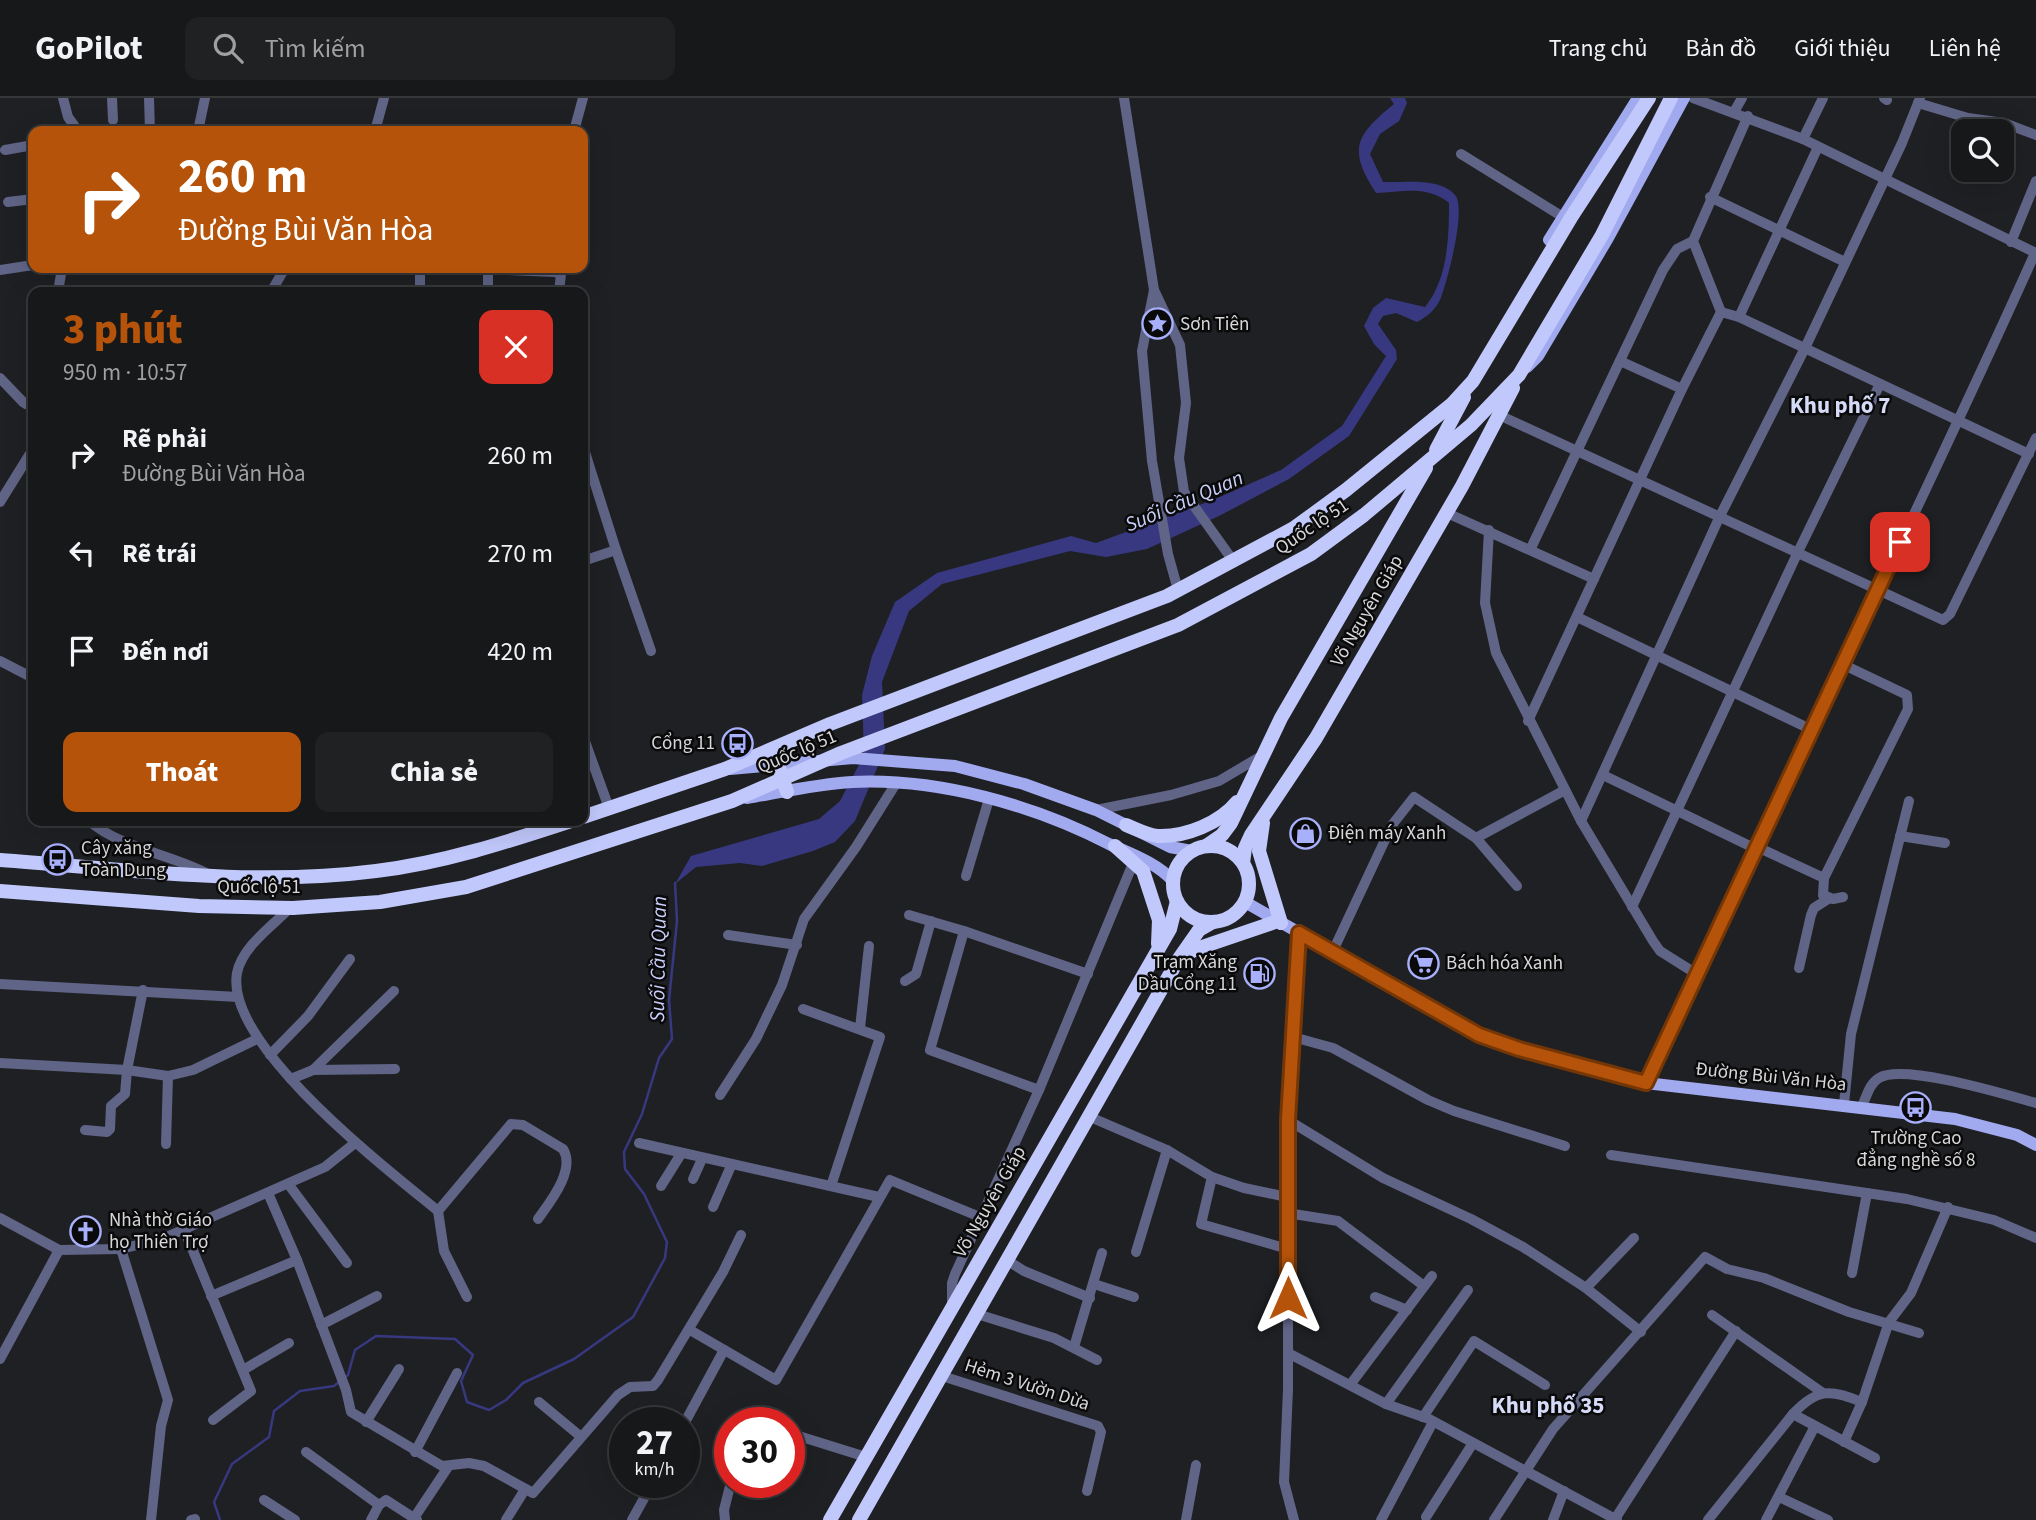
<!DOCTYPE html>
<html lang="vi">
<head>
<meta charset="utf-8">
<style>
  :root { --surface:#17181a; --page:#202123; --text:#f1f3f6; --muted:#9ea0a2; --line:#363739; --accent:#b45309 }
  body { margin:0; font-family:"Source Sans 3",sans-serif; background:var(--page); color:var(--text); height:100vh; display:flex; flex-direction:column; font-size:26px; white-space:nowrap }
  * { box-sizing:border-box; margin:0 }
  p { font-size:23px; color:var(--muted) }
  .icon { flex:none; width:38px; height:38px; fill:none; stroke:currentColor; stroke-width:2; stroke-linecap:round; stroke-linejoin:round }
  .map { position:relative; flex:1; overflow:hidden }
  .panel { position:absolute; left:28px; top:189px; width:560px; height:539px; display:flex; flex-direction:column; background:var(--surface); border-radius:14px; box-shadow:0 7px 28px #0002,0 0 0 2px var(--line) }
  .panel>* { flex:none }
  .guide { position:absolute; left:28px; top:28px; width:560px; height:147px; border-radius:14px; box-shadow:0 7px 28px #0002,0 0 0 2px var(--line); background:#b45309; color:#fff; overflow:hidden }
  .tools { position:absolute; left:1951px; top:21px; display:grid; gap:14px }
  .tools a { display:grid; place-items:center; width:63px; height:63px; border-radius:14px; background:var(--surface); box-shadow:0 7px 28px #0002,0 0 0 2px var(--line); font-size:35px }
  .speed { position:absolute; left:609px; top:1309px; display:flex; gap:14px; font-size:35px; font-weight:700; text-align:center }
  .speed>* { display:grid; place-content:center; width:91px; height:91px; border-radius:50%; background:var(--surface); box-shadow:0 7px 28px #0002,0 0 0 2px var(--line); line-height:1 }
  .speed small { font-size:18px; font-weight:400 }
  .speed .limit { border:10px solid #d22; background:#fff; color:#111 }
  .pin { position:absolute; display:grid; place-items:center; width:60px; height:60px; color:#fff; margin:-30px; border-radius:14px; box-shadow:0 4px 10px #0006 }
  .me { position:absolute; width:77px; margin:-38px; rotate:0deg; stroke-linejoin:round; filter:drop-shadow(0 0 5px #0008) }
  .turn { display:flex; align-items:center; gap:24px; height:147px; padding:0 35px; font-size:32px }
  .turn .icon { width:91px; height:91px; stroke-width:2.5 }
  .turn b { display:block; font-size:49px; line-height:60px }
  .round { display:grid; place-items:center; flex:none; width:74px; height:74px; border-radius:14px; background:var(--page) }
  .headline { display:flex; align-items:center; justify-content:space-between; height:119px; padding:0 35px }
  h1 { font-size:42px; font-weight:800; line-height:52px; color:var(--accent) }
  .primary-button { display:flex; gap:14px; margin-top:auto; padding:14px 35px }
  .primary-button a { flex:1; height:80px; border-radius:14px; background:var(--accent); color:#fff; font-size:28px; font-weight:800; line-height:80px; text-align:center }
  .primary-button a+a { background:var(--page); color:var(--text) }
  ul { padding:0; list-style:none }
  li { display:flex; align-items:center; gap:21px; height:98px; padding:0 35px }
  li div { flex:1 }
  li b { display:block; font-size:26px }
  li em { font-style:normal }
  header { display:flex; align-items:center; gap:42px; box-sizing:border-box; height:98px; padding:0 35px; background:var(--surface); border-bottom:2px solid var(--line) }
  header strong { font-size:33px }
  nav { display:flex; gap:38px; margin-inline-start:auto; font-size:24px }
  .search { width:490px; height:63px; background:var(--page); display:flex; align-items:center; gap:18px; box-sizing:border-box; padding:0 24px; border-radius:14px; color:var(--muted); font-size:26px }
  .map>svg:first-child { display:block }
  .water { fill:#383880 }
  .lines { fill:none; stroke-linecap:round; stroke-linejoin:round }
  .stream { stroke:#383880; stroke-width:2.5 }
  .minor { stroke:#606486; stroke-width:10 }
  .major { stroke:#a1a9ef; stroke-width:12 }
  .highway { stroke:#c1c8fb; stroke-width:14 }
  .route-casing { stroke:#753606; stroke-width:18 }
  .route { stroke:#b45309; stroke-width:12 }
  .labels { text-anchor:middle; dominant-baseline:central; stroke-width:5; stroke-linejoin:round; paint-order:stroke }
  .poi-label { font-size:19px; fill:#d7d7da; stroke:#0a0a0b; text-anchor:start }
  .street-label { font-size:19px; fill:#d7d7da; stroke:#0a0a0b }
  .water-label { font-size:21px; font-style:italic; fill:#cad0fb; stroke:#0a0a0b }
  .quarter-label { font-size:23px; font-weight:bold; fill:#d5daf7; stroke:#0a0a0b }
</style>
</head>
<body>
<header>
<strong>GoPilot</strong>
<div class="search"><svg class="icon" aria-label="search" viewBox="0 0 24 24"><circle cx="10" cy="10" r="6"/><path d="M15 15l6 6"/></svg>Tìm kiếm</div>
<nav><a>Trang chủ</a><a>Bản đồ</a><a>Giới thiệu</a><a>Liên hệ</a></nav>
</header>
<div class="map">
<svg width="2036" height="1422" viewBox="0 0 2036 1422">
  <rect width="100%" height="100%" fill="#1f2023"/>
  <path class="water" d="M1390 0H1405L1407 5 1399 23 1380 36 1370 56 1383 84C1405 85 1439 79 1455 97 1467 110 1447 185 1440 202 1435 212 1427 219 1417 224L1396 215 1383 218 1378 226 1396 252 1397 261 1349 338 1289 381 1219 418 1147 451 1106 459 1070 453 942 486 909 513 882 584 885 651 855 723 835 744 813 753 762 768 740 765 696 769 675 786 691 758 819 721 840 703 864 657 862 597 872 558 895 504 937 475 1071 438 1096 445 1213 402 1281 372 1342 328 1386 258 1374 246 1364 228 1373 210 1386 200 1425 209C1448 181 1449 139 1449 105 1427 87 1402 94 1376 95 1347 51 1356 37 1394 6Z"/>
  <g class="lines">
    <g class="stream">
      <path d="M344 1280 348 1277 355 1252 376 1238 455 1241 473 1257 461 1283 467 1304 489 1312 506 1302 523 1285 574 1261 633 1219 665 1160 667 1144 644 1096 625 1071 624 1054 642 1016 659 960 672 941 669 902 677 823 675 785"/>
      <path d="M220 1422 214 1404 232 1366 269 1339 274 1313 300 1293 334 1288 339 1284"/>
    </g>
    <g class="minor">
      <path d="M63 0 68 19 78 33"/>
      <path d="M112 0 113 22"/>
      <path d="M149 0 150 33"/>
      <path d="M1124 0 1154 192 1180 247 1186 305 1179 360 1184 394 1234 464"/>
      <path d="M1693 0 1803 41 2036 155"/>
      <path d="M1884 0 1887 2"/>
      <path d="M1918 5 1968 20 2004 25 2036 37"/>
      <path d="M1734 14 1742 0"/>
      <path d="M198 33 205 0"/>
      <path d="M375 33 384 0"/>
      <path d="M574 33 583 0"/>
      <path d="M1803 41 1823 0"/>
      <path d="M5 52 33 47"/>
      <path d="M1461 56 1563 119"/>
      <path d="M1710 99 1845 164"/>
      <path d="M8 104 33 101"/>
      <path d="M2011 144 2036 83"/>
      <path d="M420 170V194"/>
      <path d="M464 170 555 174 561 176 559 194"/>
      <path d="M0 172 33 167"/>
      <path d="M1154 192 1142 253 1152 363 1168 456 1178 492"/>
      <path d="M58 194 62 170"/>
      <path d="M271 194 285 170"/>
      <path d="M488 194V172"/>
      <path d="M1721 214 1739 219 2029 356"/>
      <path d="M1739 219 1818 49"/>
      <path d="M1620 263 1682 291"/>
      <path d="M0 280 23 304 26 306 33 299"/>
      <path d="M1499 317 1943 522 1950 516 2036 340"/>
      <path d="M583 348 616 452 583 463"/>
      <path d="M0 404 33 351"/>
      <path d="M1447 415 1594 481"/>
      <path d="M1489 432 1485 505 1496 555 1581 723 1653 843 1660 853 1695 875"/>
      <path d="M1531 450 1663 172 1677 151 1693 143"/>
      <path d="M616 452 651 553"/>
      <path d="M1577 519 1810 631"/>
      <path d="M0 563 33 580"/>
      <path d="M1528 623 1682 291 1721 214 1693 143 1748 18"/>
      <path d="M583 638 609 710"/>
      <path d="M1603 677 1754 750"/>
      <path d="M1096 712 1171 697 1219 683 1263 657"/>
      <path d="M89 723C121 750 169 756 206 775"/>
      <path d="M1581 723 1719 420 1805 250 1902 45 1920 0"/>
      <path d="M1900 738 1945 745"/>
      <path d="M1476 740 1517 788"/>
      <path d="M1755 748 1824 780 1908 611 1907 597 1842 566"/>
      <path d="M966 778 989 701"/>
      <path d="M1824 780 1823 797 1833 801 1843 799"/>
      <path d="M1632 809 1797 456 1880 286"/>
      <path d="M290 810C272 828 242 849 237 875 224 946 387 1071 438 1113L511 1026 523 1027 563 1051C576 1072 550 1104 538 1121"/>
      <path d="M909 817 964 833"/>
      <path d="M728 837 797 847"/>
      <path d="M1332 855 1392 727 1414 699 1476 740 1565 692"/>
      <path d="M1799 870 1811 817 1814 810 1828 801"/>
      <path d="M905 883 916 876 931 823"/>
      <path d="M0 886 238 899"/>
      <path d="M803 911 880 939 831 1088"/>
      <path d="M860 930 869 848"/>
      <path d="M1293 939 1333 950 1428 1002 1454 1013 1565 1048"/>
      <path d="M270 957 308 918 350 861"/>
      <path d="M0 965 127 972 168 978 193 972 257 941"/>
      <path d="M313 972 394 893"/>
      <path d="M291 981 313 972 395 971"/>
      <path d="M1646 985C1772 706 1910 434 2035 155"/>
      <path d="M1039 992 930 952 964 833 1088 876"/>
      <path d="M720 997 756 941 782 887 804 821 856 749 895 687"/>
      <path d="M1844 1006 1851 936 1909 703"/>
      <path d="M1862 1008C1867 998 1869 986 1879 980 1903 965 2007 997 2036 1005"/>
      <path d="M1090 1019 1167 1052 1212 1079 1244 1090 1287 1099"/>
      <path d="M1288 1022 1383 1080 1471 1121 1523 1149 1586 1190 1641 1234"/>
      <path d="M85 1032 107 1034 110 1031 111 1008 125 996 127 972 143 892"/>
      <path d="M639 1045 879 1099"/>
      <path d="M166 1046 168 978"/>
      <path d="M1611 1057 1907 1101 1994 1122 2036 1140"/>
      <path d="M1212 1079 1201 1126 1288 1151"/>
      <path d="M693 1081 702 1061"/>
      <path d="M289 1087 347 1165"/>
      <path d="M661 1088 681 1056"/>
      <path d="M268 1095 297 1162 346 1292 351 1314 442 1368 469 1365 484 1368 533 1395 618 1297 630 1289 653 1288 658 1282 723 1174 741 1137"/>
      <path d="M713 1109 731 1068"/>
      <path d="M438 1113 444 1153 467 1199"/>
      <path d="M1287 1115 1338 1123 1424 1188"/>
      <path d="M0 1120 59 1152"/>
      <path d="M184 1131 251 1293 213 1322"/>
      <path d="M121 1151 168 1302 161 1328 151 1422"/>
      <path d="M1136 1154 1167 1052"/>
      <path d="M1008 1163 1024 1173 1090 1200"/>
      <path d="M1852 1175 1867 1095"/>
      <path d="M1094 1186 1134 1199"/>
      <path d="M1586 1190 1634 1140"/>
      <path d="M211 1198 297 1162"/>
      <path d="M1375 1199 1407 1212"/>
      <path d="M952 1209V1185L955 1176 1039 992 1134 763"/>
      <path d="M977 1216 1054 1240 1097 1262"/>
      <path d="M1712 1217 1823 1295"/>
      <path d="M321 1227 377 1198"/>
      <path d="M690 1232 776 1282 890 1082 980 1119"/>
      <path d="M1074 1249 1102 1155"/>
      <path d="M1288 1255 1386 1306 1429 1321 1617 1422"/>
      <path d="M0 1261 59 1152 121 1151 162 1141 325 1069 355 1045"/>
      <path d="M243 1272 289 1245"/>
      <path d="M942 1278 1098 1328 1101 1334 1087 1393"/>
      <path d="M1350 1287 1432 1178"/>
      <path d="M539 1304 580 1338"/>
      <path d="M1386 1306 1468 1192"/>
      <path d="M1793 1316C1817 1290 1831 1291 1862 1304"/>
      <path d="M1423 1319 1474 1243 1545 1287"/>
      <path d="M754 1322 761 1325"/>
      <path d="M366 1324 399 1271"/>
      <path d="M684 1326 724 1252"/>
      <path d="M789 1335 866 1359"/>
      <path d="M1844 1344 1862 1304 1889 1224 1911 1195 1948 1109"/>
      <path d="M306 1354 379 1407"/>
      <path d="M415 1354 457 1275"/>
      <path d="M1779 1399 1828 1422"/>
      <path d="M264 1402 295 1422"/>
      <path d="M1426 1419 1473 1345"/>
      <path d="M414 1420 448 1369"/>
      <path d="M1615 1421 1736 1233"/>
      <path d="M191 1422 195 1421"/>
      <path d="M371 1422 379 1407 386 1402 417 1422"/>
      <path d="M506 1422 524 1393"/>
      <path d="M632 1422 653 1384"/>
      <path d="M725 1422 724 1412 731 1384"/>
      <path d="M1186 1422 1196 1367"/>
      <path d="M1294 1422 1284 1384 1288 1291V1022L1299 835"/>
      <path d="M1381 1422 1433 1324"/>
      <path d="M1494 1422 1553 1331 1705 1159 1727 1171 1764 1180 1849 1214 1919 1235"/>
      <path d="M1553 1422 1564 1393"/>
      <path d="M1708 1422 1793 1316 1875 1360"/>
      <path d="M1766 1422 1814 1330"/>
    </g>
    <g class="major">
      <path d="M1549 142 1638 0"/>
      <path d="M1527 269 1538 258 1608 140 1684 0"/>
      <path d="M730 671 853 660 955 668 1024 686 1096 712 1170 749 1192 753"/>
      <path d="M747 700C782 694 818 686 852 684 938 680 1034 707 1109 746 1131 756 1157 765 1173 783"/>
      <path d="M1245 804 1479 937 1519 951 1646 985 1955 1021 2017 1037 2036 1047"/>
    </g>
    <g class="highway">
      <path d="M1436 352 1464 299"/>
      <path d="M773 651 787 694"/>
      <path d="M583 719 725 671 830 626 1167 498 1294 430 1346 392 1452 306 1473 283 1572 118 1649 0"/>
      <path d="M1263 725 1259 753 1281 825"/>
      <path d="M1126 727C1136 731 1147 737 1158 738 1186 739 1220 725 1237 704"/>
      <circle cx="1211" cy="786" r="38"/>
      <path d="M1115 748 1143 773 1159 822 1158 846"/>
      <path d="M1206 748 1222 737 1231 725 1281 620 1426 370"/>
      <path d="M0 762C124 771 252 789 376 773 443 765 507 744 571 723"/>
      <path d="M1243 765 1245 750 1251 737 1316 640 1462 388 1513 290"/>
      <path d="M0 793 199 808 293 810 380 804 466 789 732 703 841 655 1178 527 1311 456 1364 417 1471 327 1519 277 1602 137 1671 0"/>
      <path d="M1182 859 1196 851 1278 823"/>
      <path d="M830 1422 1170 831 1177 803"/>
      <path d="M859 1422 1178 862 1199 832 1213 824"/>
    </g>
  </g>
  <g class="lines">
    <defs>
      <path id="route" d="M1288 1200V1022L1299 835 1479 937 1519 951 1646 985 1900 444"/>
    </defs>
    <use href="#route" class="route-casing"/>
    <use href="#route" class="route"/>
  </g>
  <defs>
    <symbol id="sight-ring" viewBox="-11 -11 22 22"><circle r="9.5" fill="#0a0a0b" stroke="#a8b0fc" stroke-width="1.5"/><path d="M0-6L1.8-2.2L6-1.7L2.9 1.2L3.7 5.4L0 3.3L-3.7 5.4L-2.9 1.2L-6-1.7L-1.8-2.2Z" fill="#a8b0fc"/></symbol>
    <symbol id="bus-ring" viewBox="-11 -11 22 22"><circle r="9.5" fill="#0a0a0b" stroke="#a8b0fc" stroke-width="1.5"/><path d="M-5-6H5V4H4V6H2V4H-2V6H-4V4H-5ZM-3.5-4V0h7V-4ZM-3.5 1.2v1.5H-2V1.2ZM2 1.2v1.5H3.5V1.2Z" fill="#a8b0fc"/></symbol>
    <symbol id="shop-ring" viewBox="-11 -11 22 22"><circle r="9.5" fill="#0a0a0b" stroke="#a8b0fc" stroke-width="1.5"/><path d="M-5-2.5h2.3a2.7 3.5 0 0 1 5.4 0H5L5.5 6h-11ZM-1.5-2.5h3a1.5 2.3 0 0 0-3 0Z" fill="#a8b0fc"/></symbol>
    <symbol id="supermarket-ring" viewBox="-11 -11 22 22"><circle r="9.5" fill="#0a0a0b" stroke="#a8b0fc" stroke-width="1.5"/><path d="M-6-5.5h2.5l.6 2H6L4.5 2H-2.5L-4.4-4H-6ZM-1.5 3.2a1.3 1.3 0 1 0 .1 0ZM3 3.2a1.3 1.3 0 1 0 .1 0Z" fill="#a8b0fc"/></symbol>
    <symbol id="fuel-ring" viewBox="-11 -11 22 22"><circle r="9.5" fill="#0a0a0b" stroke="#a8b0fc" stroke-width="1.5"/><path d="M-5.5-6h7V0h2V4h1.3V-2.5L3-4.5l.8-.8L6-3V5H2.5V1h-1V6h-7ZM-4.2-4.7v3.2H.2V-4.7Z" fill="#a8b0fc"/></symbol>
    <symbol id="church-ring" viewBox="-11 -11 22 22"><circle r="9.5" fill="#0a0a0b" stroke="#a8b0fc" stroke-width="1.5"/><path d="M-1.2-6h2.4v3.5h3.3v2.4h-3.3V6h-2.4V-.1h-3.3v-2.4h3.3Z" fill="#a8b0fc"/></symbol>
  </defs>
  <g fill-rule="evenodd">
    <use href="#sight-ring" x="1140" y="208" width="35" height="35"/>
    <use href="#bus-ring" x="720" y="628" width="35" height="35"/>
    <use href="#shop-ring" x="1288" y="718" width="35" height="35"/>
    <use href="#bus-ring" x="40" y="744" width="35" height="35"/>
    <use href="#supermarket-ring" x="1406" y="848" width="35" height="35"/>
    <use href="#fuel-ring" x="1242" y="858" width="35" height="35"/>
    <use href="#bus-ring" x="1898" y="992" width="35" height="35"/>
    <use href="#church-ring" x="68" y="1116" width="35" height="35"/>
  </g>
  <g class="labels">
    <g class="poi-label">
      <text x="1180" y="226">Sơn Tiên</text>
      <text x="715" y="645" text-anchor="end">Cổng 11</text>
      <text x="1328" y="735">Điện máy Xanh</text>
      <text x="81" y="750">Cây xăng<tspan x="81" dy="22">Toàn Dung</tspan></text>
      <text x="1237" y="864" text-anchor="end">Trạm Xăng<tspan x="1237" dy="22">Dầu Cổng 11</tspan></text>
      <text x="1446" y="865">Bách hóa Xanh</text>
      <text x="1916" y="1040" text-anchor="middle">Trường Cao<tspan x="1916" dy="22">đẳng nghề số 8</tspan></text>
      <text x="109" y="1122">Nhà thờ Giáo<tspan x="109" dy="22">họ Thiên Trợ</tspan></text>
    </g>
    <g class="street-label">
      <text transform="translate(1312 429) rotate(-34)">Quốc lộ 51</text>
      <text transform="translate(1367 513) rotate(-60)">Võ Nguyên Giáp</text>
      <text transform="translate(797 654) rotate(-23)">Quốc lộ 51</text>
      <text x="259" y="789">Quốc lộ 51</text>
      <text transform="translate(1771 979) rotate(6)">Đường Bùi Văn Hòa</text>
      <text transform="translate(990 1104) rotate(-60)">Võ Nguyên Giáp</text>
      <text transform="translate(1027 1287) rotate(18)">Hẻm 3 Vườn Dừa</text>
    </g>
    <g class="water-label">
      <text transform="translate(1184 403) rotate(-23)">Suối Cầu Quan</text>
      <text transform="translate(658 861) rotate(-89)">Suối Cầu Quan</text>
    </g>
    <g class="quarter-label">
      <text x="1840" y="307">Khu phố 7</text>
      <text x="1548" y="1307">Khu phố 35</text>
    </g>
  </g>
</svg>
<div class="tools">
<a><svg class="icon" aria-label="search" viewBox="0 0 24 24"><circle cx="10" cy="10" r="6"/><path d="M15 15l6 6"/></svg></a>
</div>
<div class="speed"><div>27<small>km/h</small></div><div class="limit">30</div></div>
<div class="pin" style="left:1900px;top:444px;background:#d93025"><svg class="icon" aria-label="arrive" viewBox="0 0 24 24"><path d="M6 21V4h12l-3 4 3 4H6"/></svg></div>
<svg class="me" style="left:1288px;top:1200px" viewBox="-20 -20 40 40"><path d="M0-17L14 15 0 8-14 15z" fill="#b45309" stroke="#fff" stroke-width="4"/></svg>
<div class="guide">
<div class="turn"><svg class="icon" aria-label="right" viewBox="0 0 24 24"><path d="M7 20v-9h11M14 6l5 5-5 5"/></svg><div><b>260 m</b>Đường Bùi Văn Hòa</div></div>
</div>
<section class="panel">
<div class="headline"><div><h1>3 phút</h1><p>950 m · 10:57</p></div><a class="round" style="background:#d93025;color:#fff"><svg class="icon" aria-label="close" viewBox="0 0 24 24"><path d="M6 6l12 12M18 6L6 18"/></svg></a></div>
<ul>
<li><svg class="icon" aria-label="right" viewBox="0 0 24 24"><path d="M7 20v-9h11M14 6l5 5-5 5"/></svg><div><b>Rẽ phải</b><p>Đường Bùi Văn Hòa</p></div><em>260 m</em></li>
<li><svg class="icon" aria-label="left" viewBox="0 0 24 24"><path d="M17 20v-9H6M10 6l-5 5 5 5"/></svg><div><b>Rẽ trái</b></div><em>270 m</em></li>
<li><svg class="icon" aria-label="arrive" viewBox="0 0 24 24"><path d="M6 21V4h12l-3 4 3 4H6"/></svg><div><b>Đến nơi</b></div><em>420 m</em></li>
</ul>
<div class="primary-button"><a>Thoát</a><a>Chia sẻ</a></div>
</section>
</div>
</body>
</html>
